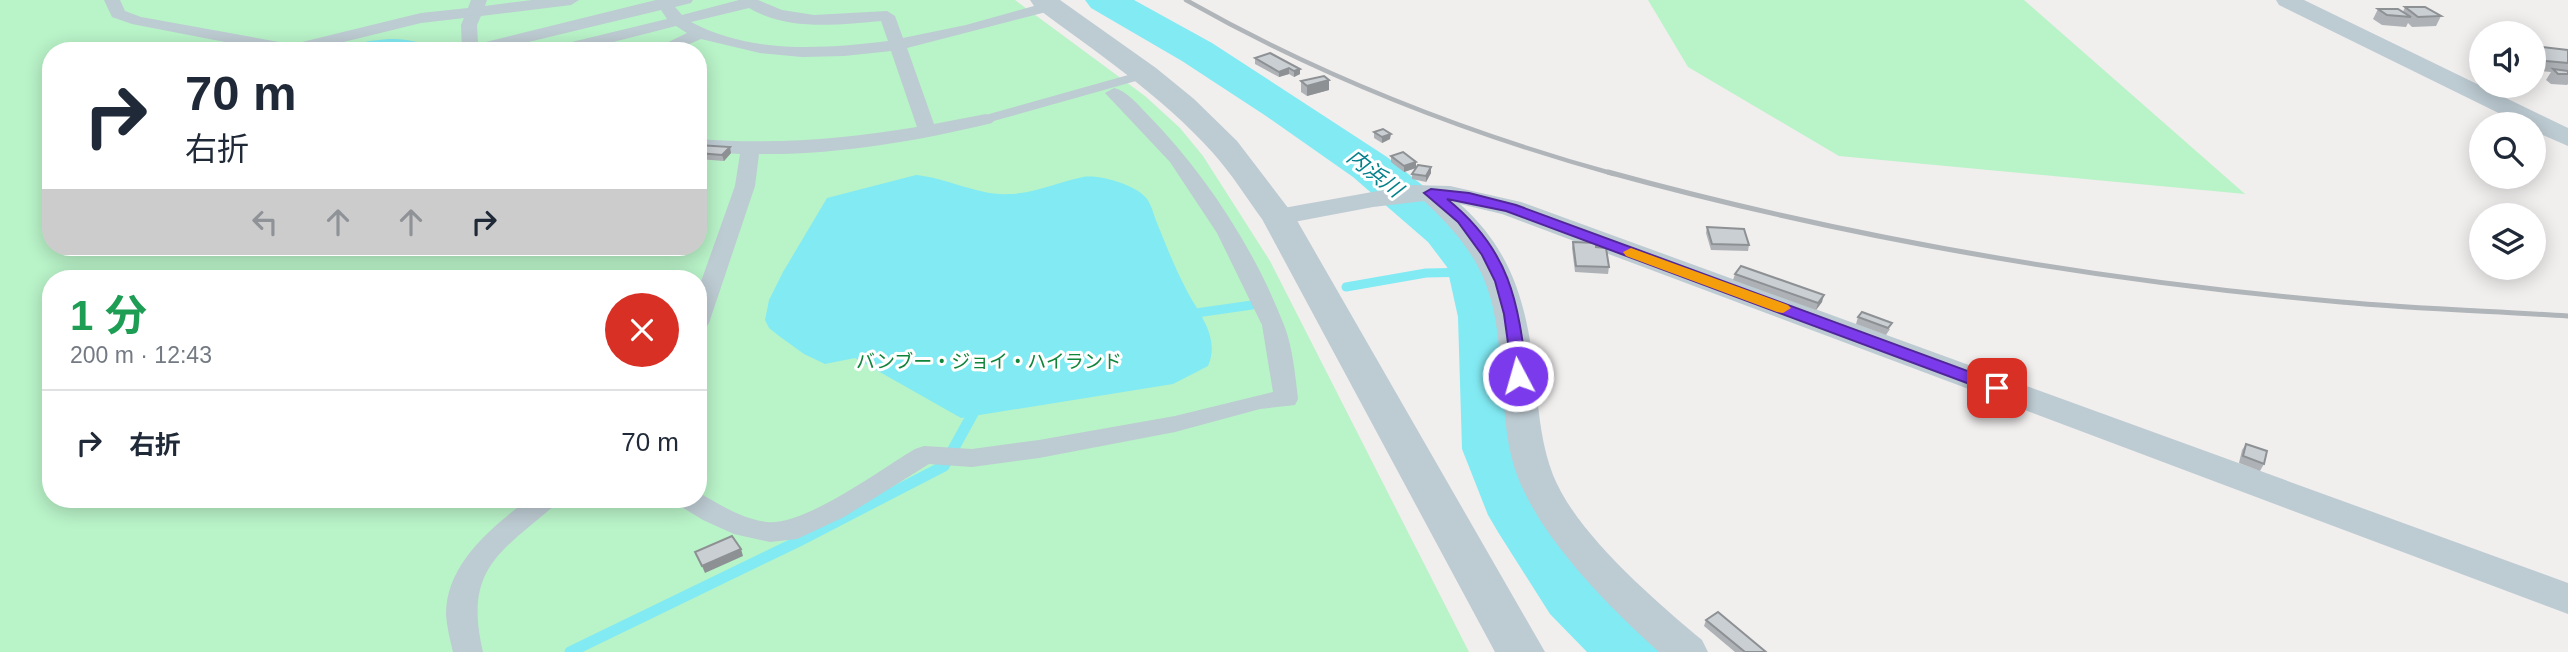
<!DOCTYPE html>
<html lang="ja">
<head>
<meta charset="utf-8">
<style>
  :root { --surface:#fff; --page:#f2f2f3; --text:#1f2937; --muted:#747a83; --line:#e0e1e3 }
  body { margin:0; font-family:Arial,"Noto Sans JP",sans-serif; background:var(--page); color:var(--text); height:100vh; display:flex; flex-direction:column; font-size:26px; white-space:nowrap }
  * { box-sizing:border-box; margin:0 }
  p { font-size:23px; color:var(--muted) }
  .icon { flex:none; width:38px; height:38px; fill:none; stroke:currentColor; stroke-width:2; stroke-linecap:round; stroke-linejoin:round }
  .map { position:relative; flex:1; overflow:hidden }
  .side { position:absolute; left:42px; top:270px; width:665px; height:238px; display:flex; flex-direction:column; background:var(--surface); border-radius:28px; box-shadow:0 4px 18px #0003 }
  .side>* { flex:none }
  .guide { position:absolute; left:42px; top:42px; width:665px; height:214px; border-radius:28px; box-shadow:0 4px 18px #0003; background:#fff; color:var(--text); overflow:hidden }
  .controls { position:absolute; left:2469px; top:21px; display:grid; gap:14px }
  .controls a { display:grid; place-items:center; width:77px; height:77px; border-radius:50%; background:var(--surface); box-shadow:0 4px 18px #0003; font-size:35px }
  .pin { position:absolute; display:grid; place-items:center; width:60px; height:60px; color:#fff; margin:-30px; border-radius:14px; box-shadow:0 4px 10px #0006 }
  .me { position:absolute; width:77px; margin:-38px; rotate:354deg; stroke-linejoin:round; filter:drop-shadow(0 0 5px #0008) }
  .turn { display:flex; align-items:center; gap:24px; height:147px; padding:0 28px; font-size:32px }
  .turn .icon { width:91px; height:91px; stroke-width:2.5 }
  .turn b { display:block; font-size:49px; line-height:60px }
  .lanes { display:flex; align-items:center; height:66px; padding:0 28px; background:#0003; justify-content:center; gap:35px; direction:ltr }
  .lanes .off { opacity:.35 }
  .round { display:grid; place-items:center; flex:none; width:74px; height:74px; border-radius:37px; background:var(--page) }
  .head { display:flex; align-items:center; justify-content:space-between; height:119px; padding:0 28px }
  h1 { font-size:42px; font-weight:700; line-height:52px; color:#1e9e55 }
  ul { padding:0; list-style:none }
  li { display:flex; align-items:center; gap:21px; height:105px; padding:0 28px; border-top:2px solid var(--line) }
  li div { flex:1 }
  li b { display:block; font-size:26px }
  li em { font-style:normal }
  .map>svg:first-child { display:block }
  .green { fill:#b9f3c8; fill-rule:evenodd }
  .water { fill:#82eaf3 }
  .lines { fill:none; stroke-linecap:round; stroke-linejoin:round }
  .stream-far1 { stroke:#82eaf3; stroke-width:9 }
  .stream { stroke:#82eaf3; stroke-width:11 }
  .river { fill:#82eaf3; fill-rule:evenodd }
  .service { fill:#bdcbd2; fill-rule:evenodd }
  .pedestrian { fill:#bdcbd2; fill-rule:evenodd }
  .minor { fill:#bdcbd2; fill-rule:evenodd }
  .tertiary { fill:#bdcbd2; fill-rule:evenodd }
  .rail-far1 { stroke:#b0b5b9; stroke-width:4.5 }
  .rail { stroke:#b0b5b9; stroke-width:5 }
  .wall { fill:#aeb2b6 }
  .shaded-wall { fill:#8d9194 }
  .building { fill:#cacfd4; stroke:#8d9194; stroke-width:2 }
  .route { fill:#7c3aed; stroke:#51269a; stroke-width:2 }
  .slow { fill:#f59e0b }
  .labels { text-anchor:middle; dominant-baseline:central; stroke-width:6; stroke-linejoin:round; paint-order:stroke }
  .park-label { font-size:19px; fill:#0f853b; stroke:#fff }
  .water-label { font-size:21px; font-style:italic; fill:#05818c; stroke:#fff }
</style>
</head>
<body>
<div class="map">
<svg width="2568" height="652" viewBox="0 0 2568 652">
  <rect width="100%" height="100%" fill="#f1eeee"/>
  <g class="green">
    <path d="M0 0H1015L1145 96 1180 128 1203 156 1270 261 1469 652H0ZM51 51H698V247H51ZM51 278H698V499H51Z"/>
    <path d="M1648 0H2024L2245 194 1839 156 1688 67Z"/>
  </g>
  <g class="water">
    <path d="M388 39C404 39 422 40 434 51H331L369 41Z"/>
    <path d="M916 175C948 178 978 196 1010 194 1036 193 1058 182 1083 177 1099 174 1137 185 1147 199 1152 206 1154 216 1157 223 1166 245 1174 266 1185 287 1197 312 1221 336 1208 366L1173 384 961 418 855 358 825 364 804 354 779 336 769 328 765 320 769 300 783 272 827 198Z"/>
  </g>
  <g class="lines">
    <g class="stream-far1">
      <path d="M1346 287 1426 273 1476 272"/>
      <path d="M1189 314 1252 305"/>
    </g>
    <path class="stream" d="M570 652 799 541 944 466 977 406"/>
    <path class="river" d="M1085 0H1134L1212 43 1387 157 1466 220 1501 265 1516 317 1526 449 1552 506 1602 576 1661 631 1672 652H1587L1550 614 1498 532 1488 515 1462 449 1458 317 1447 267 1428 242 1353 177 1266 116 1182 61 1091 8Z"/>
    <path class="service" d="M1146 70 1150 71V77L990 122H982L980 119 982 116Z"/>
    <g class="pedestrian">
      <path d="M104 0H120L125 11 141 17 279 42 298 43 421 13 468 8 471 0H487L485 6 532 0H579L571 5 481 16 477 25 478 44 656 0H693L691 3 675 7 682 15 739 0H758L782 10 814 15 887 11 895 16 903 38 966 25 1052 1 1060 6 1058 9 907 48 934 124 986 114 995 119 992 123C918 141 837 155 759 154L755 186 709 323 706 328 698 330V290L735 186 740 154 698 151V139C772 145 844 139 917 127L891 51 844 56 802 57 760 53 701 39 673 51H650L687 33 676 26 578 51H549L551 47 667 19 661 10 492 51H462L461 25 464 18 421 23 307 51H272L132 24 112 17ZM749 8C788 31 838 25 881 21L888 41C824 49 750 54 691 22Z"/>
      <path d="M1114 88C1127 91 1138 105 1147 114 1205 173 1254 248 1284 325 1293 348 1295 375 1298 399L1295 405 1260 409 1175 432 1039 458 972 467 929 464 844 517 797 539 770 542 734 534 703 520 680 506 676 499H698V492C720 505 742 519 767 522 805 526 881 469 915 449L924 446 972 449 1039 440 1175 416 1273 392 1262 325 1217 233 1170 162 1105 93Z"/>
      <path d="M528 499H558L554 506C497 554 464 571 483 652H453C450 640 447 627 446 615 446 563 492 528 528 499Z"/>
    </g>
    <g class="minor">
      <path d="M2276 0H2304L2568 128V146L2534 131V124H2521L2279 5Z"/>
      <path d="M1411 185 1450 186 1521 202 2568 583V614L1502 214 1460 204C1517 255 1528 313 1536 386 1539 416 1542 447 1553 475 1576 533 1654 600 1702 640L1708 652H1659C1609 607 1541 539 1517 475 1507 448 1505 419 1503 391 1496 301 1493 265 1424 201L1373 207 1278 225 1268 223 1264 217 1268 211 1278 209Z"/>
    </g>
    <path class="tertiary" d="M1030 0H1060L1156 68 1194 99 1237 141 1295 217 1545 652H1495L1262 219C1246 197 1231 173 1213 153 1161 95 1096 52 1034 6Z"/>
    <path class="rail-far1" d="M1186 0C1320 76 1466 133 1614 174"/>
    <path class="rail" d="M1608 172C1848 238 2093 280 2341 302 2417 309 2492 311 2568 316"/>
  </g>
  <g class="wall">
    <path d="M2405 7 2441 16 2436 26 2412 27 2408 23 2406 27 2382 25 2373 19 2378 9 2403 12Z"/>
    <path d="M2534 46 2568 50V84L2567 85 2551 84 2546 80 2551 72 2540 71 2534 65Z"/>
    <path d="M1255 58 1300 69V74L1294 77 1289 74 1279 77 1255 64Z"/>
    <path d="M1329 80V90L1307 96 1301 92V81Z"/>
    <path d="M1374 132 1390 139 1382 143 1374 138Z"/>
    <path d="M698 145 731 153 724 161 698 159Z"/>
    <path d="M1391 156 1416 162V167H1431V173L1426 182 1412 179V174L1416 168 1404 172 1391 162Z"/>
    <path d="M1707 227 1749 245 1748 251 1711 250 1706 233Z"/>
    <path d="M1573 242 1596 247 1609 267 1608 274 1575 272 1572 248Z"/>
    <path d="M1735 274 1822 302 1816 310 1733 280Z"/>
    <path d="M1858 317 1890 329 1886 335 1856 324Z"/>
    <path d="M2246 444 2264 464 2260 471 2239 463 2242 450Z"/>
    <path d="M1706 620 1766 652H1735L1704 626Z"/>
  </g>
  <g class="shaded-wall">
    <path d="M1289 68V74L1279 77V72Z"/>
    <path d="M1300 69V74L1294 77V71Z"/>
    <path d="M1329 80V90L1307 96V86Z"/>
    <path d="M1391 134 1390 139 1382 143V137Z"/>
    <path d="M730 147 731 153 724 161 722 155Z"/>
    <path d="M1416 162V168L1404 172V166Z"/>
    <path d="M1431 167V173L1426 182V176Z"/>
    <path d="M1824 295 1822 302 1816 310 1818 303Z"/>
    <path d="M741 549 743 556 705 573 702 566Z"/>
  </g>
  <g class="building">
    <path d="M2405 7H2425L2441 16 2418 17Z"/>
    <path d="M2378 9H2398L2411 17 2387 15Z"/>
    <path d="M125 46 160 51H116Z"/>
    <path d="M2534 46 2568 50V63L2546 61 2534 48Z"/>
    <path d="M1270 53 1300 69 1294 71 1289 68 1279 72 1255 58Z"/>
    <path d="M2553 69 2568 71V74H2558Z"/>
    <path d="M1324 76 1329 80 1307 86 1301 81Z"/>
    <path d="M1383 129 1391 134 1382 137 1374 132Z"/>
    <path d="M698 145 730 147 722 155 698 153Z"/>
    <path d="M1403 152 1416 162 1404 166 1391 156Z"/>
    <path d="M1418 165 1431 167 1426 176 1412 174Z"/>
    <path d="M1707 227 1744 229 1749 245 1712 244Z"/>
    <path d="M1573 242 1596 243V247L1606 248 1609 267 1576 266Z"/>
    <path d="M1741 266 1824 295 1818 303 1735 274Z"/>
    <path d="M1862 312 1892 323 1888 328 1858 317Z"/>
    <path d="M2246 444 2267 451 2264 464 2243 456Z"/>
    <path d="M732 536 741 549 702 566 695 552Z"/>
    <path d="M1718 612 1766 652H1745L1706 620Z"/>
  </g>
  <path class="route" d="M1431 189 1469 193 1516 205 2003 384 2006 388 2003 392H1991L1506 211 1447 199C1510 250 1518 300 1527 376L1524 379H1513L1504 314 1495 281 1482 255 1458 222 1424 193Z"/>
  <path class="slow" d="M1631 248 1788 305 1791 308 1783 313 1777 312 1626 256 1623 252Z"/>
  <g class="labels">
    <g class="park-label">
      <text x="989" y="361">バンブー・ジョイ・ハイランド</text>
    </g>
    <g class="water-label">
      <text transform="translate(1375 173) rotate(38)">内浜川</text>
    </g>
  </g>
</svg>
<div class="controls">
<a><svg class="icon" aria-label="sound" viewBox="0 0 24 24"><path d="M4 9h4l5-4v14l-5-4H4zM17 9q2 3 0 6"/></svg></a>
<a><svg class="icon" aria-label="search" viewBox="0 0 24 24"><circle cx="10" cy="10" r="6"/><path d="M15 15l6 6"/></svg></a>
<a><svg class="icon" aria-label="layers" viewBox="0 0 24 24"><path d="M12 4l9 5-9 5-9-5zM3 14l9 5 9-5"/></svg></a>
</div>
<div class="pin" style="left:1997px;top:388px;background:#d93025"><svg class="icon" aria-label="arrive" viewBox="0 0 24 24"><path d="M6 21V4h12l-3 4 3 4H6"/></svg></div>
<svg class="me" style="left:1518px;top:376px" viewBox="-20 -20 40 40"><circle r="17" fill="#7c3aed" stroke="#fff" stroke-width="3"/><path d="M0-11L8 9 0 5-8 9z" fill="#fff"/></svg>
<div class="guide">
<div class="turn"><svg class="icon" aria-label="right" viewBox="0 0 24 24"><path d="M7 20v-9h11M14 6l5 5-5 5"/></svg><div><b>70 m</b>右折</div></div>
<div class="lanes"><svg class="icon off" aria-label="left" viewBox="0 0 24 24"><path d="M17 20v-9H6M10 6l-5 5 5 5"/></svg><svg class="icon off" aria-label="ahead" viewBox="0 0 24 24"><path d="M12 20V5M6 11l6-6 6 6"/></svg><svg class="icon off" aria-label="ahead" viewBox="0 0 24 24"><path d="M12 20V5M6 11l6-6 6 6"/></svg><svg class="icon" aria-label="right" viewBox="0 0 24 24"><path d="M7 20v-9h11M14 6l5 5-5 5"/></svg></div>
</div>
<section class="side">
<div class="head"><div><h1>1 分</h1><p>200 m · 12:43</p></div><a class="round" style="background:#d93025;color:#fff"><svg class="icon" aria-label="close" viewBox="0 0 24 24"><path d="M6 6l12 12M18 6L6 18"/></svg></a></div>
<ul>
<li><svg class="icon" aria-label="right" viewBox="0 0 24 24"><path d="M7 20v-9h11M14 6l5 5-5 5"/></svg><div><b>右折</b></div><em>70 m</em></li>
</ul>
</section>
</div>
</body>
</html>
